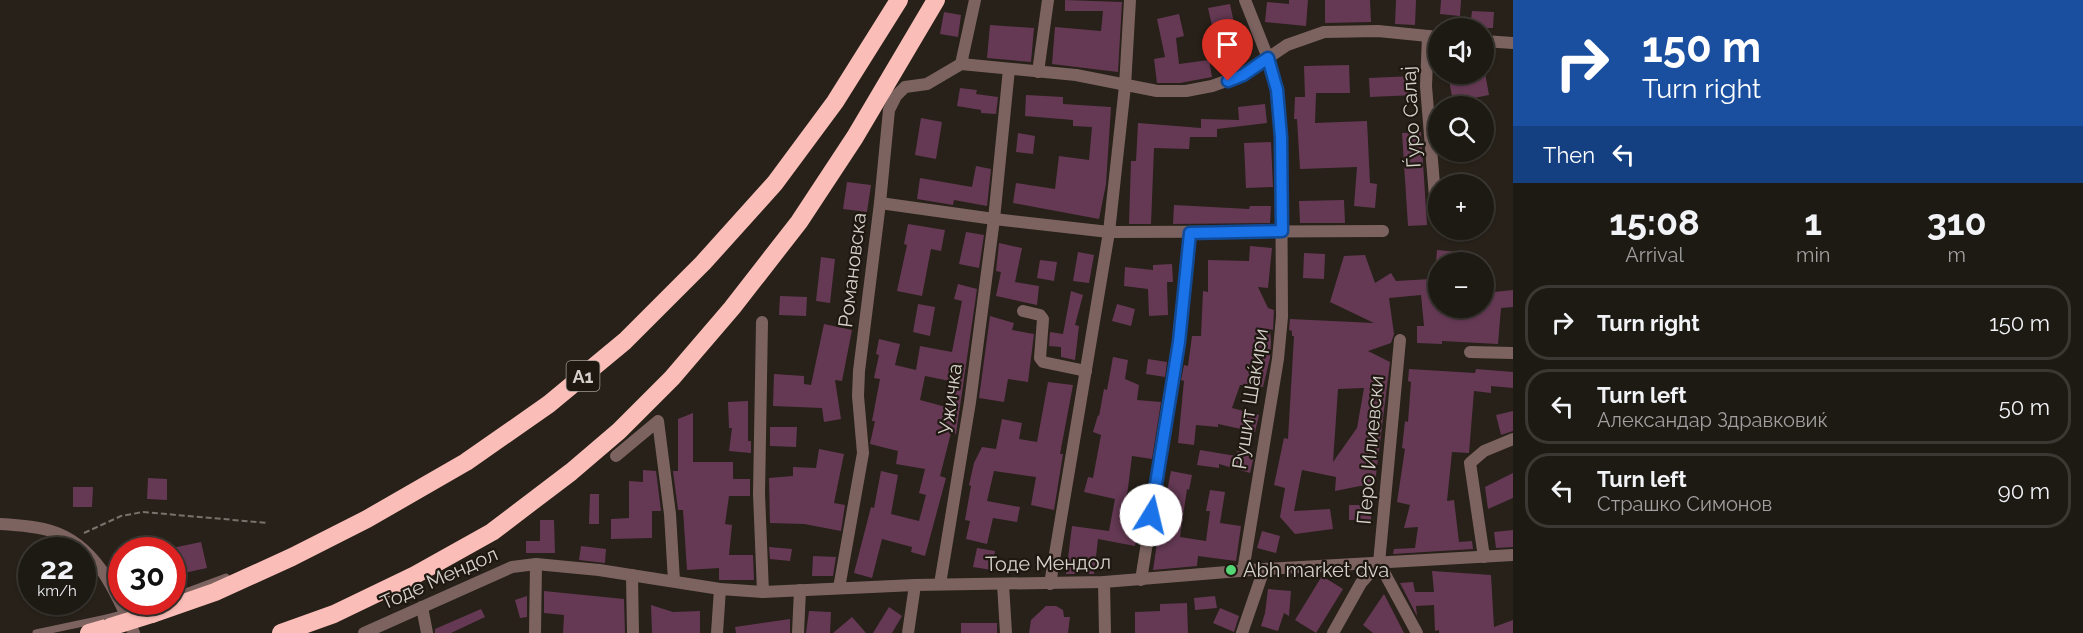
<!DOCTYPE html>
<html lang="en">
<head>
<meta charset="utf-8">
<style>
  :root { --surface:#1d1913; --page:#2a2621; --text:#f1f3f6; --muted:#a0a0a0; --line:#3b3833 }
  body { margin:0; font-family:Raleway,sans-serif; background:var(--page); color:var(--text); height:100vh; display:flex; flex-direction:column; font-size:22px; white-space:nowrap }
  * { box-sizing:border-box; margin:0 }
  p { font-size:20px; color:var(--muted) }
  .icon { flex:none; width:33px; height:33px; fill:none; stroke:currentColor; stroke-width:2; stroke-linecap:round; stroke-linejoin:round }
  .map { position:relative; flex:1; overflow:hidden }
  .sheet { display:flex; flex-direction:column; background:var(--surface); width:570px }
  .sheet>* { flex:none }
  .top-card { background:#1a4fa0; color:#fff; overflow:hidden }
  .tools { position:absolute; left:1428px; top:18px; display:grid; gap:12px }
  .tools a { display:grid; place-items:center; width:66px; height:66px; border-radius:50%; background:var(--surface); box-shadow:0 2px 4px #0004,0 0 0 2px var(--line); font-size:30px }
  .speed { position:absolute; left:18px; top:537px; display:flex; gap:12px; font-size:30px; font-weight:700; text-align:center }
  .speed>* { display:grid; place-content:center; width:78px; height:78px; border-radius:50%; background:var(--surface); box-shadow:0 2px 4px #0004,0 0 0 2px var(--line); line-height:1 }
  .speed small { font-size:15px; font-weight:400 }
  .speed .limit { border:9px solid #d22; background:#fff; color:#111 }
  .pin { position:absolute; display:grid; place-items:center; width:51px; height:51px; color:#fff; margin:-62px -26px; border-radius:50% 50% 50% 0; rotate:-45deg; box-shadow:0 0 6px #0007 }
  .pin .icon { rotate:45deg }
  .me { position:absolute; width:66px; margin:-33px; rotate:9deg; stroke-linejoin:round; filter:drop-shadow(0 0 4px #0008) }
  .turn { display:flex; align-items:center; gap:21px; height:126px; padding:0 30px; font-size:27px }
  .turn .icon { width:78px; height:78px; stroke-width:2.5 }
  .turn b { display:block; font-size:42px; line-height:51px }
  .then { display:flex; align-items:center; height:57px; padding:0 30px; background:#0003; gap:12px; font-size:22px }
  .eta { display:flex; justify-content:space-evenly; align-items:center; height:102px; text-align:center }
  .eta b { font-size:36px; font-weight:700; line-height:42px }
  ul { padding:0; list-style:none }
  li { display:flex; align-items:center; gap:18px; height:75px; margin:0 12px 9px; padding:0 18px; border:3px solid var(--line); border-radius:24px }
  li div { flex:1 }
  li b { display:block; font-size:22px }
  li em { font-style:normal }
  main { display:flex; flex:1; min-height:0 }
  .map>svg:first-child { display:block }
  .building { fill:#653954; fill-rule:evenodd }
  .lines { fill:none; stroke-linecap:round; stroke-linejoin:round }
  .path { stroke:#77726b; stroke-width:2; stroke-dasharray:6 3; stroke-linecap:butt }
  .lane { stroke:#7c6360; stroke-width:7 }
  .street { stroke:#7c6360; stroke-width:12 }
  .highway { stroke:#fbbdb7; stroke-width:18 }
  .lane-bridge { stroke:#7c6360; stroke-width:7 }
  .highway-bridge { stroke:#fbbdb7; stroke-width:18 }
  .route-casing { stroke:#114b97; stroke-width:15 }
  .route { stroke:#1a73e8; stroke-width:10 }
  .poi-dot { fill:#53d673; stroke:#1e1810; stroke-width:2 }
  .labels { text-anchor:middle; dominant-baseline:central; stroke-width:4.5; stroke-linejoin:round; paint-order:stroke }
  .shield { fill:#1e1810; stroke:#9e9993; stroke-width:1.5 }
  .shield-label { font-size:18px; font-weight:bold; fill:#d5d0cb }
  .street-label { font-size:20px; fill:#d5d0cb; stroke:#1e1810 }
  .poi-label { font-size:20px; fill:#d5d0cb; stroke:#1e1810; text-anchor:start }
</style>
</head>
<body>
<main>
<div class="map">
<svg width="1513" height="633" viewBox="0 0 1513 633">
  <rect width="100%" height="100%" fill="#272119"/>
  <g class="building">
    <path d="M1065 0 1122 2 1118 72 1052 64 1055 27 1101 31 1103 11H1065Z"/>
    <path d="M1289 0H1308L1306 26 1265 22 1267 2 1289 4Z"/>
    <path d="M1325 0H1370L1371 22 1325 23Z"/>
    <path d="M1396 0H1416L1415 25 1395 24Z"/>
    <path d="M1441 0H1461L1460 16 1440 14Z"/>
    <path d="M1230 4 1237 37H1240L1245 58 1223 63 1216 29 1213 30 1208 8Z"/>
    <path d="M1472 11 1494 12 1493 28H1470Z"/>
    <path d="M944 12 961 15 958 37 940 34Z"/>
    <path d="M1179 14 1184 36 1176 38 1179 64 1209 60 1212 77 1180 83H1157L1154 59 1165 57 1157 19Z"/>
    <path d="M990 25 1034 28 1031 62 987 58Z"/>
    <path d="M1349 65 1350 93H1316L1315 123 1367 121 1370 183 1377 184 1375 208 1354 206 1357 167 1300 169 1297 119H1294L1295 97H1305L1304 66Z"/>
    <path d="M1485 73 1489 95 1453 102 1449 80Z"/>
    <path d="M1414 76 1415 95 1370 97 1369 78Z"/>
    <path d="M960 88 977 90 976 94 998 97 996 114 981 113V110L957 106Z"/>
    <path d="M1026 95 1063 97V104L1111 107 1106 184 1099 219 1013 203 1016 183 1055 189 1059 156 1089 160 1092 127 1073 126V120L1025 116Z"/>
    <path d="M1265 104 1267 123 1217 129V137H1190L1189 149 1154 148 1151 224H1129L1131 161H1136L1138 123 1201 128V119L1239 120 1238 107Z"/>
    <path d="M921 118 942 122 936 159 915 155Z"/>
    <path d="M1421 132 1427 225 1408 226 1402 133Z"/>
    <path d="M1018 133 1035 136 1033 154 1016 152Z"/>
    <path d="M1271 142 1273 187 1246 188 1244 143Z"/>
    <path d="M976 166 991 169 987 206 954 200 953 205 917 199 920 178 972 187Z"/>
    <path d="M847 182 871 185 867 212 843 209Z"/>
    <path d="M1344 200 1345 223H1300L1299 201Z"/>
    <path d="M1174 205 1249 209 1250 206H1271L1270 223 1173 224Z"/>
    <path d="M908 224 945 230 941 251 931 249 922 296 897 291 907 245 904 244Z"/>
    <path d="M966 232 984 235 979 268 959 264Z"/>
    <path d="M999 243 1022 248 1015 282 1039 286 1037 305 996 296 1001 272 996 271Z"/>
    <path d="M1250 246 1272 248 1268 288 1258 287 1268 308 1274 310 1273 330 1270 329 1271 342 1270 358 1263 387 1240 385 1232 408 1259 415 1255 432 1218 424V427L1196 425 1194 445 1178 443 1184 381 1181 380 1184 365 1188 366 1192 336H1201L1203 291 1208 292V260L1249 261Z"/>
    <path d="M1437 250 1458 252 1457 262H1436Z"/>
    <path d="M1078 252 1094 255 1089 283 1073 281Z"/>
    <path d="M1304 253 1325 254 1324 279 1303 278Z"/>
    <path d="M1365 255 1375 283 1391 273 1396 281 1431 279 1435 298 1438 297V308H1484V293L1513 290V307L1501 308 1498 344 1442 341V344L1417 343V326H1424L1421 295 1389 298 1394 334 1391 343 1368 351 1390 362 1375 483 1335 491 1336 477 1302 470 1294 511 1330 509 1333 529 1295 534 1280 517 1285 488 1274 485 1284 438 1288 439 1294 336H1292V331L1289 330 1290 319 1374 323 1330 302 1344 256ZM1364 388 1357 428 1333 462 1338 389Z"/>
    <path d="M821 257 835 259 830 303 816 301Z"/>
    <path d="M1040 260 1057 262 1054 281 1037 278Z"/>
    <path d="M1172 264 1173 282H1167L1168 315 1149 316 1148 289 1124 286 1125 267 1153 270V265Z"/>
    <path d="M958 284 977 289 956 434 951 433 940 476 946 478 925 556 911 552 912 547 882 539 872 578 854 573 871 507 874 508 881 471 898 475 891 514 919 521 926 495 919 493 925 469 896 464 898 451 870 444 875 421H872L880 379 874 378 879 355 876 354 879 339 900 344 895 365 916 370 920 346 952 352 962 301 954 299ZM925 376 950 381 946 407 920 400Z"/>
    <path d="M1071 291 1083 295 1075 325 1079 326 1075 360 1061 357V347L1049 346 1050 332 1063 334Z"/>
    <path d="M780 296 807 297 806 316 779 315Z"/>
    <path d="M918 304 935 307 930 336 913 332Z"/>
    <path d="M1117 304 1135 309 1131 326 1112 321Z"/>
    <path d="M990 316 1014 323 1012 330 1034 334 1028 382 1008 379 1004 402 979 398Z"/>
    <path d="M824 324 852 330 842 381 835 380 841 419 824 422 822 408 773 406 774 374 804 376V384L811 385Z"/>
    <path d="M1113 357 1128 360 1125 379 1139 385 1137 400 1161 402 1152 459 1132 456 1127 496 1146 493 1135 546 1098 539 1094 574H1085V566H1077L1076 574H1066L1072 526 1109 531 1115 499 1084 492 1088 477 1093 478 1101 435 1093 432 1098 415 1099 416 1104 389 1107 390Z"/>
    <path d="M1148 359 1167 362 1165 377 1146 374Z"/>
    <path d="M1409 369 1475 373 1476 369 1513 372V388L1491 386V393L1474 391 1469 453 1452 452 1447 501 1454 500 1459 542 1472 541 1473 549 1393 554 1394 549 1415 548 1418 527 1404 528 1410 505 1397 502 1405 449 1402 448 1405 421 1408 422 1411 382 1408 381Z"/>
    <path d="M1048 382 1073 385 1060 454H1063L1054 510 1031 505 1036 477 994 471 987 501 1020 507 1017 522 993 518 987 544 966 539 970 521 965 520 971 486 969 485 974 463 982 447 996 449 1002 419 1022 423 1019 439 1037 442Z"/>
    <path d="M748 401V441H751V453L729 451 732 428H729L728 402Z"/>
    <path d="M1513 411V431L1501 435 1496 415Z"/>
    <path d="M693 413V462H733V479H750V496H729L725 524 732 525 729 555H753L754 580H719V568L687 570 683 510H678L673 471H678V419Z"/>
    <path d="M770 427H797L796 447 770 446Z"/>
    <path d="M819 449 844 454 834 503 845 505 841 531 804 524 770 523 769 478 793 476V467L816 468Z"/>
    <path d="M1200 450 1236 456 1237 451 1254 456 1250 473 1219 464V468L1197 465Z"/>
    <path d="M643 470 656 471 661 511H652V538L611 539V519L629 518V481L643 482Z"/>
    <path d="M1171 471 1192 475 1189 490 1187 489 1180 537 1206 541 1210 511H1206L1210 490 1225 492 1220 523 1241 526 1236 561 1198 556 1197 566 1153 570 1164 496 1166 497Z"/>
    <path d="M1513 473V498L1488 509 1485 487Z"/>
    <path d="M148 478 167 479V500L147 499Z"/>
    <path d="M73 487H93L92 507H73Z"/>
    <path d="M590 494H599V524H589Z"/>
    <rect x="1349" y="505" width="22" height="15"/>
    <path d="M540 520H554L555 553H526V541H540Z"/>
    <path d="M1513 530V547L1496 548 1494 532Z"/>
    <path d="M1262 531 1280 536 1276 553 1257 548Z"/>
    <path d="M201 542 207 568 184 573 182 567 172 569V548Z"/>
    <path d="M581 546 606 549 605 563 579 560Z"/>
    <path d="M769 547 792 549 790 561 770 559Z"/>
    <path d="M977 548 995 551 992 570 973 567Z"/>
    <path d="M813 556 836 557 833 576H812Z"/>
    <path d="M1432 571 1491 575 1494 627 1513 620V633H1439V630L1435 631 1434 605 1416 606 1417 616 1400 583 1413 582 1415 592H1434Z"/>
    <path d="M1322 576 1343 589 1316 633 1295 620Z"/>
    <path d="M1268 589 1291 591 1289 616 1284 613 1278 631 1261 626 1265 613Z"/>
    <path d="M544 591 624 599 625 633H563L564 615 544 613Z"/>
    <path d="M1384 594 1404 633H1373L1363 625Z"/>
    <path d="M527 596V617L520 618 515 600Z"/>
    <path d="M1215 596 1217 608 1195 610 1194 598Z"/>
    <path d="M1187 603 1188 633H1135V612L1160 611V604Z"/>
    <path d="M651 605 673 612 700 611V633H652Z"/>
    <path d="M1046 606H1056L1063 610 1064 617H1070L1068 633H1029L1031 620Z"/>
    <path d="M889 607 902 616 892 633H873Z"/>
    <path d="M1220 608 1239 616 1234 632 1213 623Z"/>
    <path d="M481 609 485 617 451 633H435V629Z"/>
    <path d="M809 611 831 612 830 633H806Z"/>
    <path d="M852 617 866 633H833Z"/>
    <path d="M790 619V633H736L735 627Z"/>
    <rect x="961" y="623" width="36" height="10"/>
  </g>
  <g class="lines">
    <path class="path" d="M84 533 121 516 143 512 268 523"/>
    <g class="lane">
      <path d="M172 597 226 577"/>
      <path d="M36 633 107 618"/>
    </g>
    <g class="street">
      <path d="M1428 36 1426 86 1435 197"/>
      <path d="M1484 41 1513 43"/>
      <path d="M961 64 1076 75 1157 91H1186L1212 86 1243 75 1287 45 1324 32 1378 31 1438 37"/>
      <path d="M1038 72 1048 0"/>
      <path d="M880 203 994 219 1109 232 1383 231"/>
      <path d="M1023 311 1040 315 1043 319 1040 358 1043 362 1086 371"/>
      <path d="M762 322 759 494 763 592"/>
      <path d="M1470 352 1513 353"/>
      <path d="M616 456 658 421 670 514 674 581"/>
      <path d="M0 524C17 525 35 526 51 531 97 545 116 593 134 633"/>
      <path d="M1484 557 1470 463 1484 451 1513 439"/>
      <path d="M1379 563 1400 340"/>
      <path d="M1379 563 1417 633"/>
      <path d="M1243 571 1278 359 1282 317 1281 137 1277 90 1268 58 1245 0"/>
      <path d="M632 575 633 633"/>
      <path d="M1141 580 1179 342 1190 233"/>
      <path d="M1104 582 1105 633"/>
      <path d="M940 584 970 402 994 219 1009 69"/>
      <path d="M1003 584 1006 633"/>
      <path d="M1050 584 1109 232 1125 86 1130 0"/>
      <path d="M839 588 863 453 858 396 859 371 880 203 889 110 896 96 905 87 927 84 961 64 975 0"/>
      <path d="M422 607 427 633"/>
      <path d="M364 633 512 567 536 564 599 570 720 589 763 592 915 585 1104 582 1264 569 1513 555"/>
      <path d="M535 633 536 564"/>
      <path d="M717 633 720 589"/>
      <path d="M798 633 800 590"/>
      <path d="M908 633 915 585"/>
      <path d="M1242 633 1264 569"/>
      <path d="M1333 633 1361 583 1379 563"/>
    </g>
    <g class="highway">
      <path d="M152 614 215 592 292 557 367 519 466 462 549 404 625 341 703 263 775 183 835 102 899 0"/>
      <path d="M89 633 110 627"/>
      <path d="M281 633 334 614 415 575 492 532 571 472 619 431 672 378 732 308 799 222 855 137 936 0"/>
    </g>
    <path class="lane-bridge" d="M107 618 126 613"/>
    <path class="highway-bridge" d="M110 627 152 614"/>
  </g>
  <g class="lines">
    <defs>
      <path id="route" d="M1151 515 1179 342 1190 233 1282 231 1281 137 1277 90 1268 58 1243 75 1228 81"/>
    </defs>
    <use href="#route" class="route-casing"/>
    <use href="#route" class="route"/>
  </g>
  <circle class="poi-dot" cx="1231" cy="570" r="6"/>
  <g class="labels">
    <rect class="shield" x="566.5" y="361" width="33" height="30" rx="4.5"/>
    <g class="shield-label">
      <text x="583" y="376">A1</text>
    </g>
    <g class="street-label">
      <text transform="translate(1411 117) rotate(-93)">Ѓуро Салај</text>
      <text transform="translate(852 270) rotate(-83)">Романовска</text>
      <text transform="translate(950 399) rotate(-82)">Ужичка</text>
      <text transform="translate(1250 399) rotate(-81)">Рушит Шаќири</text>
      <text transform="translate(1370 450) rotate(-85)">Перо Илиевски</text>
      <text transform="translate(1048 563) rotate(-1)">Тоде Мендол</text>
      <text transform="translate(439 578) rotate(-24)">Тоде Мендол</text>
    </g>
    <g class="poi-label">
      <text x="1243" y="570">Abh market dva</text>
    </g>
  </g>
</svg>
<div class="tools">
<a><svg class="icon" aria-label="sound" viewBox="0 0 24 24"><path d="M4 9h4l5-4v14l-5-4H4zM17 9q2 3 0 6"/></svg></a>
<a><svg class="icon" aria-label="search" viewBox="0 0 24 24"><circle cx="10" cy="10" r="6"/><path d="M15 15l6 6"/></svg></a>
<a>+</a>
<a>−</a>
</div>
<div class="speed"><div>22<small>km/h</small></div><div class="limit">30</div></div>
<div class="pin" style="left:1228px;top:81px;background:#d93025"><svg class="icon" aria-label="arrive" viewBox="0 0 24 24"><path d="M6 21V4h12l-3 4 3 4H6"/></svg></div>
<svg class="me" style="left:1151px;top:515px" viewBox="-20 -20 40 40"><circle r="19" fill="#fff"/><path d="M0-13L10 11 0 6-10 11z" fill="#1a73e8"/></svg>
</div>
<section class="sheet">
<div class="top-card">
<div class="turn"><svg class="icon" aria-label="right" viewBox="0 0 24 24"><path d="M7 20v-9h11M14 6l5 5-5 5"/></svg><div><b>150 m</b>Turn right</div></div>
<div class="then">Then<svg class="icon" aria-label="left" viewBox="0 0 24 24"><path d="M17 20v-9H6M10 6l-5 5 5 5"/></svg></div>
</div>
<div class="eta">
<div><b>15:08</b><p>Arrival</p></div>
<div><b>1</b><p>min</p></div>
<div><b>310</b><p>m</p></div>
</div>
<ul>
<li><svg class="icon" aria-label="right" viewBox="0 0 24 24"><path d="M7 20v-9h11M14 6l5 5-5 5"/></svg><div><b>Turn right</b></div><em>150 m</em></li>
<li><svg class="icon" aria-label="left" viewBox="0 0 24 24"><path d="M17 20v-9H6M10 6l-5 5 5 5"/></svg><div><b>Turn left</b><p>Александар Здравковиќ</p></div><em>50 m</em></li>
<li><svg class="icon" aria-label="left" viewBox="0 0 24 24"><path d="M17 20v-9H6M10 6l-5 5 5 5"/></svg><div><b>Turn left</b><p>Страшко Симонов</p></div><em>90 m</em></li>
</ul>
</section>
</main>
</body>
</html>
